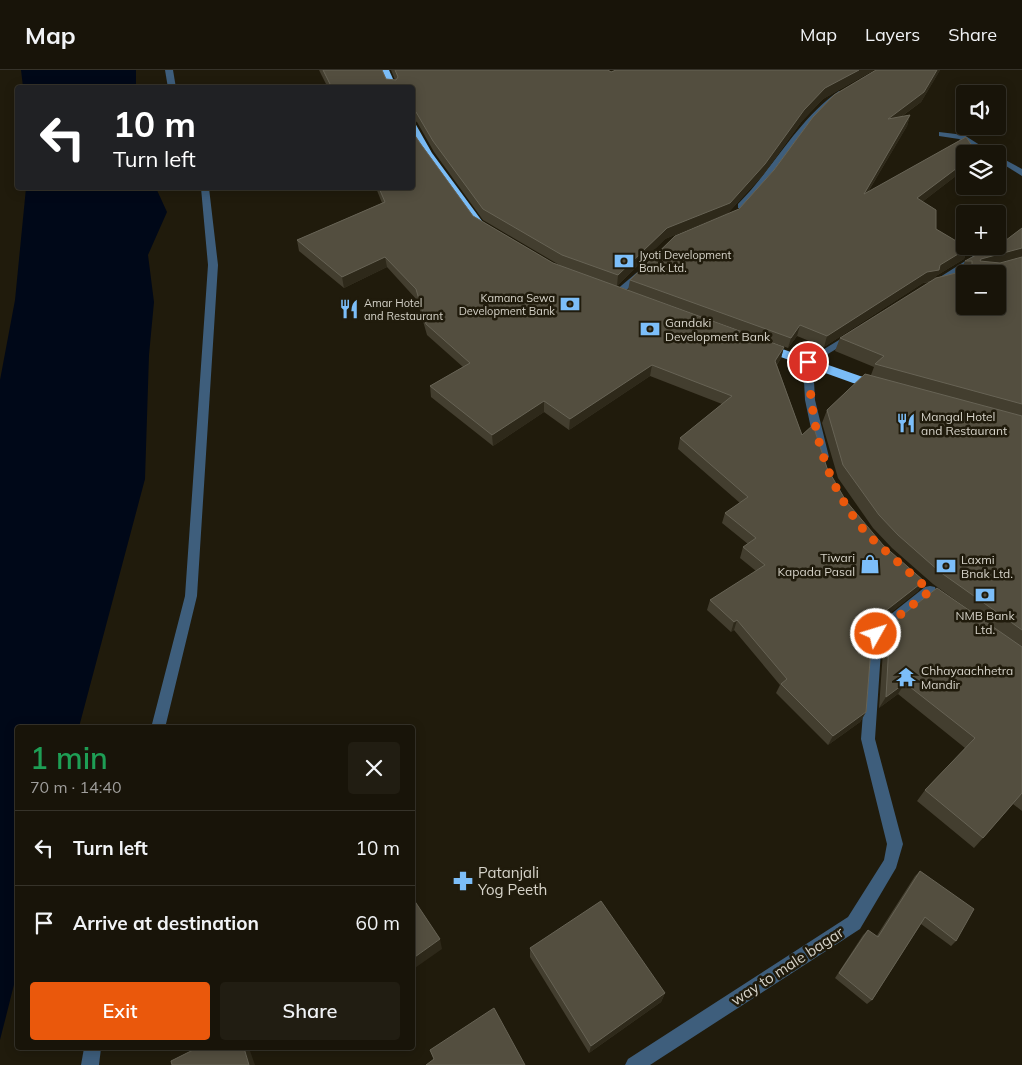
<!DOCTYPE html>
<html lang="en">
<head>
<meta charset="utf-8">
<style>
  :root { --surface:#181409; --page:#211d12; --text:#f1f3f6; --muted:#9f9e9c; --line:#36332a; --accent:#ea580c }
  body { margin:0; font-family:Mulish,sans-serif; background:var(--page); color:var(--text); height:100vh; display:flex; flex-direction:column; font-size:19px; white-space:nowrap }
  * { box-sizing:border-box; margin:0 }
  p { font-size:16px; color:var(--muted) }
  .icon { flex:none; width:28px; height:28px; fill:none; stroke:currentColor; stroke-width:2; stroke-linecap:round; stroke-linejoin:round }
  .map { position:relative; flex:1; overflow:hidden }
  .drawer { position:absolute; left:15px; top:655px; width:400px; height:325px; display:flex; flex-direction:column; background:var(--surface); border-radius:5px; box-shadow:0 2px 12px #0003,0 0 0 1px var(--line) }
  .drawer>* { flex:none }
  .banner { position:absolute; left:15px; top:15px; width:400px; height:105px; border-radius:5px; box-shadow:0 2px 12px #0003,0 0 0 1px var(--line); background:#202124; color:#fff; overflow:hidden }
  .controls { position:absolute; left:956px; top:15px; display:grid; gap:10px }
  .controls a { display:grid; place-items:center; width:50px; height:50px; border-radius:5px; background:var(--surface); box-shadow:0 2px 12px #0003,0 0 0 1px var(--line); font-size:25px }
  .pin { position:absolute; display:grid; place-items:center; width:42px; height:42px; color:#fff; margin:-21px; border:2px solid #fff; border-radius:50%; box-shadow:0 1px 5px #0007 }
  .me { position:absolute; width:55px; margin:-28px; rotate:51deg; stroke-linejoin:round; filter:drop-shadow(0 0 4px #0008) }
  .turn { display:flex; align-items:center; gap:18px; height:105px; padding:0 15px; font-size:22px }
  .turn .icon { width:65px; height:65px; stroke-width:2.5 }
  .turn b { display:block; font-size:35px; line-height:42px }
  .round { display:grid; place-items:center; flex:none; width:52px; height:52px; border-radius:5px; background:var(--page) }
  .summary { display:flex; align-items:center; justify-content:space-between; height:85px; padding:0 15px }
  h1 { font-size:30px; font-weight:600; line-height:38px; color:#1e9e55 }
  .cta { display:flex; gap:10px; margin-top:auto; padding:10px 15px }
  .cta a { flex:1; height:58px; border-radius:5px; background:var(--accent); color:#fff; font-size:20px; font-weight:600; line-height:58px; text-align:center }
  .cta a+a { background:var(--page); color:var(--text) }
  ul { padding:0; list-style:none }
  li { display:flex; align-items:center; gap:15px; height:75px; padding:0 15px; border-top:1px solid var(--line) }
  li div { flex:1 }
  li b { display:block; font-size:19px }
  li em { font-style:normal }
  header { display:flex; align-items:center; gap:30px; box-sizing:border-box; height:70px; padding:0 25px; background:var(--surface); border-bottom:1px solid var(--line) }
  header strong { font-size:24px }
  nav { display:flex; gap:28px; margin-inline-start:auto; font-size:18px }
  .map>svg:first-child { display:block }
  .water { fill:#000818 }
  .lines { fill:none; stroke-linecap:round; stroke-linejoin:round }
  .lane { fill:#3e5e7c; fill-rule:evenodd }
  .street { fill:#3e5e7c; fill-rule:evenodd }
  .highway { fill:#7abcf7; fill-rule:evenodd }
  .wall { fill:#433e2f; fill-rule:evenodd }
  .shaded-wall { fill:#2e291a }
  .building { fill:#534e3f; stroke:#676355; fill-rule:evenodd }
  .route { stroke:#ea580c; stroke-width:9; stroke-dasharray:0 16.2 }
  .labels { text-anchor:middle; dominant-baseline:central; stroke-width:5; stroke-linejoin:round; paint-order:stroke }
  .far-poi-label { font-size:11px; fill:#d6d3c9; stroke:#201b0c; text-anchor:start }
  .poi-label { font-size:12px; fill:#d6d3c9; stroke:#201b0c; text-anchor:start }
  .near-poi-label { font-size:15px; fill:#d6d3c9; stroke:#201b0c; text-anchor:start }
  .near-street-label { font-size:15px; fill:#d6d3c9; stroke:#201b0c }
</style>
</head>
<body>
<header>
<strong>Map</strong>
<nav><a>Map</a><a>Layers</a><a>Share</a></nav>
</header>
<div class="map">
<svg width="1022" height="995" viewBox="0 0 1022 995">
  <rect width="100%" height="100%" fill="#201b0c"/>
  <g class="water">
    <path d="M21 0H136V17H23Z"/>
    <path d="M26 118H156L167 142 148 185 154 232 149 285 145 409 79 657 18 658V899L0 970V310L15 230Z"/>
  </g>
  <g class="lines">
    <g class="lane">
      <path d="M939 62 964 65 994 84H984L959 69 939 66Z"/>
      <path d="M998 86 1022 99V106L998 91Z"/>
    </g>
    <g class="street">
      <path d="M165 0H173L176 18H168Z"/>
      <path d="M839 21 846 23 813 52 751 131 744 138H738V134C774 98 797 50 839 21Z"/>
      <path d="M201 118H209L218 195 197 526 165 658H151L185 526 208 195Z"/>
      <path d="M998 174 1001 176 999 178 937 216H931L929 214 989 176H998Z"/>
      <path d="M641 199 644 200V204L621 225H615V221Z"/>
      <path d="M852 262 857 265 856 267 813 293 815 330 829 387 823 391 817 387 805 330 803 292Z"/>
      <path d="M930 516 935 517 936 521 935 525 882 566 875 669 903 774 896 798 860 859 650 995H625L628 989 848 847 884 790 887 774 861 669 869 564 871 560 925 517Z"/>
      <path d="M84 978H101L99 995H81Z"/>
    </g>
    <g class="highway">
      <path d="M381 0H389L397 18H388Z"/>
      <path d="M412 52 415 53 432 83 482 151 492 159 491 161H483L474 155 422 83 412 65Z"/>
      <path d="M765 273 860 306 883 312 884 315 878 319 853 313 761 280 759 277 761 274Z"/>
    </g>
  </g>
  <g class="wall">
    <path d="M319 0H382L386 9 395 10 391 0H608L611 2 616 0H874L823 29 802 51 763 105 728 143 665 169 617 216 628 220 630 210 675 166 739 139 774 100 813 47 834 25 876 0H940L921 32 901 47 910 45 907 56 868 122 966 67 977 83 976 84H965V99L922 132 936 140V159L968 178 964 189 936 206 935 208 960 202 965 191 980 183 985 186 1022 158V741L1013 734 983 768 974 778 917 731 925 720 965 678 898 624 879 638 884 567 890 555 937 518 972 542 933 514 892 478 873 458 838 408 822 353 827 340 865 304 871 305 874 297 835 281 840 268 930 212 923 213 824 277 797 266 788 278 636 223 784 277 781 288 777 295 802 365 813 355 827 398 846 431 883 475 924 511 918 521 872 557 866 642 860 652 828 675 776 623 780 615 734 560 731 562 707 540 710 530 756 501 740 488 743 477 748 474 722 453 725 443 740 433 678 379 680 368 722 334 650 306 569 360 544 342 493 376 431 327 430 316 463 297 427 265 417 230 387 197 344 218 299 181 297 170 382 133 376 118H412V61L420 73 473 146 553 193 561 196 483 150 434 82 417 52 412 50V18H328ZM965 204H998V236H965Z"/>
    <path d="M920 801 956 871 951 876 921 854 872 930 867 934 835 908 863 865 868 860 876 867 915 806Z"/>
    <path d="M530 878 665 923 661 932 589 983 530 887Z"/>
  </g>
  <g class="shaded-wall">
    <path d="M859 0H874L823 29 802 51 763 105 728 143 665 169 617 216 618 205 667 158 804 40 825 18Z"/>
    <path d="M937 0H940L921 32 884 59 888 49Z"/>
    <path d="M910 45 907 56 860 135 864 124Z"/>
    <path d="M965 92V99L913 139 917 128Z"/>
    <path d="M968 178 964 189 936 206 934 210 923 213 824 277 827 266 927 202Z"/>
    <path d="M1022 178V189L975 202 981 189Z"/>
    <path d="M385 187 387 197 344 218 342 207Z"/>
    <path d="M800 255 797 266 788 278 791 268Z"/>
    <path d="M784 277 781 288 772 302 775 291Z"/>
    <path d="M652 295 650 306 569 360 570 349Z"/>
    <path d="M544 331V342L493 376 492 365Z"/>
    <path d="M924 511 918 521 870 559 875 549Z"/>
    <path d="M737 550 734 560 731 562 734 552Z"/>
    <path d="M905 613 898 624 879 638 886 627Z"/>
    <path d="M866 642 860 652 828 675 833 666Z"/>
    <path d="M440 869 442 879 412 900V889Z"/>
    <path d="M665 923 661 932 589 983 591 976Z"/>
    <path d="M244 978H249L255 995H249Z"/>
  </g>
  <g class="building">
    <path d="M323 0H382L386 9 396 10 398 7 395 0H608L611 2 616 0H859L825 18 804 40 765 94 730 133 667 158 618 205 562 185 483 139 433 71 416 42 412 40V18H332Z"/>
    <path d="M876 0H937L924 22 888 49 910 45 864 124 966 67 977 83 975 84H965V92L917 128 936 140V159L968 178 940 195 939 200 927 202 827 266 800 255 791 268 630 210 675 166 739 139 774 100 813 47 834 25Z"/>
    <path d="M412 61 420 73 473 146 553 193 784 277 775 291 802 365 813 355 827 398 846 431 883 475 924 511 875 549 873 553 866 642 833 666 781 614 787 609 737 550 734 552 710 530 765 495 743 477 756 468 725 443 748 427 680 368 732 326 652 295 570 349 544 331 492 365 430 316 470 293 426 254 416 219 385 187 342 207 297 170 385 132 379 118H412Z"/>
    <path d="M1022 158V178L981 189 980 191 1000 193 1022 187V334L875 294 884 286 840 268 936 208 972 199V191H965L980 183 985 186ZM965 204H998V236H965Z"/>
    <path d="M865 304 1022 346V560L940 502 898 465 879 445 843 395 827 340Z"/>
    <path d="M937 518 1022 577V723L983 768 925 720 975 668 905 613 886 627 890 555Z"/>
    <path d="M920 801 974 839 956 871 925 847 872 930 839 903 868 860 878 867Z"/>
    <path d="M412 827 440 869 412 889Z"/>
    <path d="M601 831 665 923 591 976 530 878Z"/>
    <path d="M494 938 525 995H426L434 989 430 980Z"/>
    <path d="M197 978H244L249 995H172L171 991Z"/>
  </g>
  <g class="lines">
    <path class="route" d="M808 292C812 359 823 414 869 466L930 521 876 564"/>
  </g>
  <defs>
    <symbol id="bank-bare" viewBox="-9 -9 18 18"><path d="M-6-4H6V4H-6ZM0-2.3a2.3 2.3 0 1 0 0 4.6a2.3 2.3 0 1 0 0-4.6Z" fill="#7cbef9" stroke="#201b0c" stroke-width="2.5" paint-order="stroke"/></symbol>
    <symbol id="restaurant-bare" viewBox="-9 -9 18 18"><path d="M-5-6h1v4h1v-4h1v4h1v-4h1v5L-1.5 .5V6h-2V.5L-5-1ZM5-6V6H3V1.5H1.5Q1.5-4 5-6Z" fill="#7cbef9" stroke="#201b0c" stroke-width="2.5" paint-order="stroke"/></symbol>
    <symbol id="shop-bare" viewBox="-9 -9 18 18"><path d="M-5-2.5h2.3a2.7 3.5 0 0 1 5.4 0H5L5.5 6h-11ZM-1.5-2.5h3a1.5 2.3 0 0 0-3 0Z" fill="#7cbef9" stroke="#201b0c" stroke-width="2.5" paint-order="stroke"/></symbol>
    <symbol id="temple-bare" viewBox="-9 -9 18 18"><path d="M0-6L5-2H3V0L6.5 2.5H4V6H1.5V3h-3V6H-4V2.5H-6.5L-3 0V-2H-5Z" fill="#7cbef9" stroke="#201b0c" stroke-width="2.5" paint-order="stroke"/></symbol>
    <symbol id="pharmacy-bare" viewBox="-9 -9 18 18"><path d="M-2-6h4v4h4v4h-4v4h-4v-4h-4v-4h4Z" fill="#7cbef9" stroke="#201b0c" stroke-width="2.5" paint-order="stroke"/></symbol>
  </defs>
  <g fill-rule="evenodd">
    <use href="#bank-bare" x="610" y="177" width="28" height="28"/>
    <use href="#bank-bare" x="556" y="220" width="28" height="28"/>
    <use href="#restaurant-bare" x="335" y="225" width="28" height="28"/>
    <use href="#bank-bare" x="636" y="245" width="28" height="28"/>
    <use href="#restaurant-bare" x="892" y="339" width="28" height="28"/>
    <use href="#shop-bare" x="856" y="480" width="28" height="28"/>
    <use href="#bank-bare" x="932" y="482" width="28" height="28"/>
    <use href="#bank-bare" x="971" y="511" width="28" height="28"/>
    <use href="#temple-bare" x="892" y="593" width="28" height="28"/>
    <use href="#pharmacy-bare" x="449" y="797" width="28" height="28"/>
  </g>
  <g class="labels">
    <g class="far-poi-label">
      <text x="639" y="185">Jyoti Development<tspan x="639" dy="13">Bank Ltd.</tspan></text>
      <text x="555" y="228" text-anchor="end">Kamana Sewa<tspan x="555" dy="13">Development Bank</tspan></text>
      <text x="364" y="233">Amar Hotel<tspan x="364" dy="13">and Restaurant</tspan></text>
    </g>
    <g class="poi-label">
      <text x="665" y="252">Gandaki<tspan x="665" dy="14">Development Bank</tspan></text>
      <text x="921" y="346">Mangal Hotel<tspan x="921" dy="14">and Restaurant</tspan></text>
      <text x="855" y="487" text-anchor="end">Tiwari<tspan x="855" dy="14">Kapada Pasal</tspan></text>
      <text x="961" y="489">Laxmi<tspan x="961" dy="14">Bnak Ltd.</tspan></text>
      <text x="985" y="545" text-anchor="middle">NMB Bank<tspan x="985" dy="14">Ltd.</tspan></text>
      <text x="921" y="600">Chhayaachhetra<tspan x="921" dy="14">Mandir</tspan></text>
    </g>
    <g class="near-poi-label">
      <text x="478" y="802">Patanjali<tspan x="478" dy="17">Yog Peeth</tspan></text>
    </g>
    <g class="near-street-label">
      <text transform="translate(787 896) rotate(-33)">way to male bagar</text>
    </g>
  </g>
</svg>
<div class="controls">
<a><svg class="icon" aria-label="sound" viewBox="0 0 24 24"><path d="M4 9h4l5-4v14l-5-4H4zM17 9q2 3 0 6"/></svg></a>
<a><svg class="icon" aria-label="layers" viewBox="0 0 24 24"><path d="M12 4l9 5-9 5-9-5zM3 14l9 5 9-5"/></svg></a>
<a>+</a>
<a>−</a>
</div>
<div class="pin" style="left:808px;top:292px;background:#d93025"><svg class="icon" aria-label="arrive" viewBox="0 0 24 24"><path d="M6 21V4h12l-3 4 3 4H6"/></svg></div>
<svg class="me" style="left:876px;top:564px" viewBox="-20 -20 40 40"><circle r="17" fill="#ea580c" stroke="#fff" stroke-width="3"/><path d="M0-11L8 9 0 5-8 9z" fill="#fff"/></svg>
<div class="banner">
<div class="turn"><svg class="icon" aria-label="left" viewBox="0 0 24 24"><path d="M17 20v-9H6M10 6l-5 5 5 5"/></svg><div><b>10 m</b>Turn left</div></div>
</div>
<section class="drawer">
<div class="summary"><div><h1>1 min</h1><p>70 m · 14:40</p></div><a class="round"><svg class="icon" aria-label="close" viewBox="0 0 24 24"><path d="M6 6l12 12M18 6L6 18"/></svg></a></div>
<ul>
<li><svg class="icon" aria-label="left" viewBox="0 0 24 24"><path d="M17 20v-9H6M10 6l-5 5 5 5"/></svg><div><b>Turn left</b></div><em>10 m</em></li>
<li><svg class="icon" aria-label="arrive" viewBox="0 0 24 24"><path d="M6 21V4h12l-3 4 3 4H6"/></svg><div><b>Arrive at destination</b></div><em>60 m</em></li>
</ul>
<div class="cta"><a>Exit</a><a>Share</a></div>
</section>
</div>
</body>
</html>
